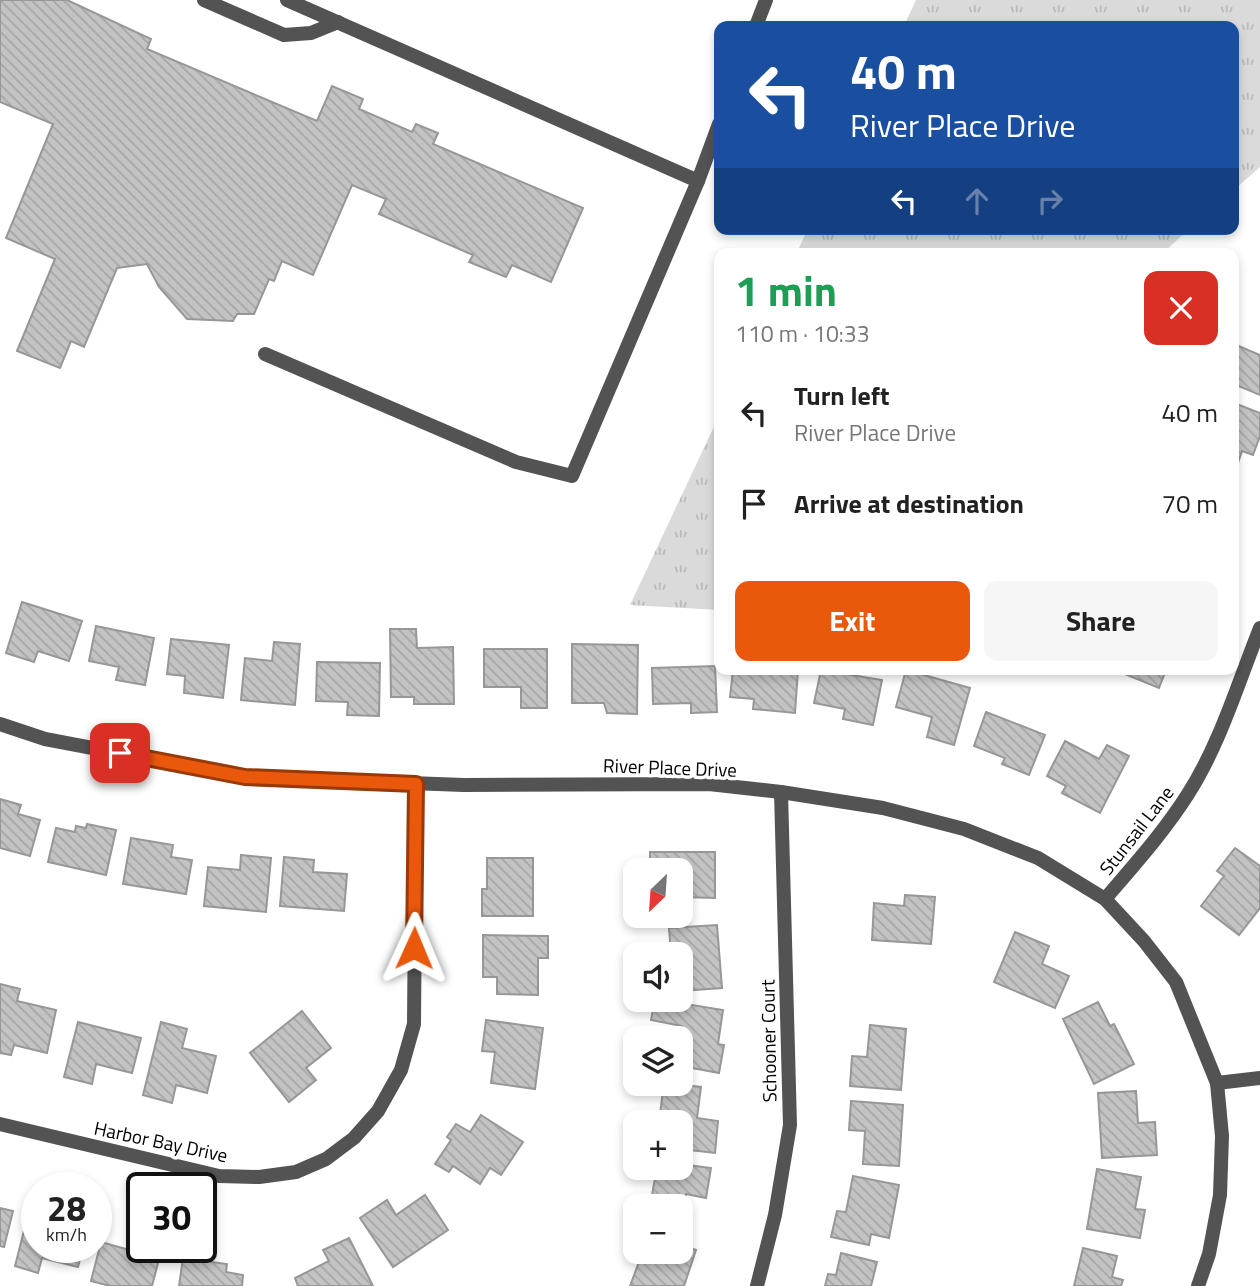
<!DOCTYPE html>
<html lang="en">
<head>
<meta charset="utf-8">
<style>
  :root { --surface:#fff; --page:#f6f6f6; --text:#222; --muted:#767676; --accent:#ea580c }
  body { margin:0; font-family:"Titillium Web",sans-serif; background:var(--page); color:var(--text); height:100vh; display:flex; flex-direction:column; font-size:26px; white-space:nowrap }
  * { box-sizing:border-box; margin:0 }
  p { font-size:23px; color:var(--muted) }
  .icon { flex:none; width:38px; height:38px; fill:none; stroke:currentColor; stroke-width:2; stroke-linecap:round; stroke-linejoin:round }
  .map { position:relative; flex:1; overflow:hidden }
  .side { position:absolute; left:714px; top:248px; width:525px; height:427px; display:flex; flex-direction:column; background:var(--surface); border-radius:14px; box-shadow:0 4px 10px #0003 }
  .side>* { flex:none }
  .hud { position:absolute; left:714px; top:21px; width:525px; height:214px; border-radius:14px; box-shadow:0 4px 10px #0003; background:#1a4fa0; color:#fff; overflow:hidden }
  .needle { width:46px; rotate:205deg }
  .tools { position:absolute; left:623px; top:858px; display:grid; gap:14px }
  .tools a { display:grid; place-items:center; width:70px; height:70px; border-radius:14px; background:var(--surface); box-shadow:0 4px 10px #0003; font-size:35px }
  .speed { position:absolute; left:21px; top:1172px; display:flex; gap:14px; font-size:35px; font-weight:700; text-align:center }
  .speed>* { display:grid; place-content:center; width:91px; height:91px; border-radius:50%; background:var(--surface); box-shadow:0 4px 10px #0003; line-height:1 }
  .speed small { font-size:18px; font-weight:400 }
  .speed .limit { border:4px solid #111; border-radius:10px; background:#fff; color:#111 }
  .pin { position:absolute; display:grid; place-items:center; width:60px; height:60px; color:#fff; margin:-30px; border-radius:14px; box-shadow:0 4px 10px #0006 }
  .me { position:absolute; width:77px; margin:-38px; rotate:1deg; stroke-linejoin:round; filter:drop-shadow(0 0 5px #0008) }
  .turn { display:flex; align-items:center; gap:24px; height:147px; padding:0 21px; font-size:32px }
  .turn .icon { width:91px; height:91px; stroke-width:2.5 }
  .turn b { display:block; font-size:49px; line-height:60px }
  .lanes { display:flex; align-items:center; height:66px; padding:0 21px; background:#0003; justify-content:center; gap:35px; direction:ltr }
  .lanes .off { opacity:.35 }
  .round { display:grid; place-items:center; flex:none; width:74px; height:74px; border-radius:14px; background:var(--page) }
  .headline { display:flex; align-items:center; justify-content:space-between; height:119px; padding:0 21px }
  h1 { font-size:42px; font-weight:700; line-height:52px; color:#1e9e55 }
  .cta { display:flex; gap:14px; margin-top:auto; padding:14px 21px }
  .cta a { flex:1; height:80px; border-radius:14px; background:var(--accent); color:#fff; font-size:28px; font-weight:700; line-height:80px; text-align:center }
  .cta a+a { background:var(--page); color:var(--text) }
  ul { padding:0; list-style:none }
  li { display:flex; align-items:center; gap:21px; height:91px; padding:0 21px }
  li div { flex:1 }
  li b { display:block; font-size:26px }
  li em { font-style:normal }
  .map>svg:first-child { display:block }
  .grass { fill:url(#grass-tufts) }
  .building { fill:url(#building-back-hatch); stroke:#979797; stroke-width:2 }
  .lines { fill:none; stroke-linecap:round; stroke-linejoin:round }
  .service { stroke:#535353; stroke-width:14 }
  .minor { stroke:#535353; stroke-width:14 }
  .route-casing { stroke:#983908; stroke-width:18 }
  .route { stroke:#ea580c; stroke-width:12 }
  .labels { text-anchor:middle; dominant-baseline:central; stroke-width:7; stroke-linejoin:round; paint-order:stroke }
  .street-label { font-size:19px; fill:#000; stroke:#fff }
</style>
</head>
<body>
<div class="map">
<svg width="1260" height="1286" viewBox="0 0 1260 1286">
  <defs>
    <pattern id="grass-tufts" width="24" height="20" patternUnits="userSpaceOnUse" patternTransform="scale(1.75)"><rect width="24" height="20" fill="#dadada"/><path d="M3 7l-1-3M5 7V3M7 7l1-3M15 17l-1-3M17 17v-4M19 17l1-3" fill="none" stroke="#b9b9b9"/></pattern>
    <pattern id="building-back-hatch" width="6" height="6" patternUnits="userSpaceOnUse" patternTransform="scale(1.75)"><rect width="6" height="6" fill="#c3c3c3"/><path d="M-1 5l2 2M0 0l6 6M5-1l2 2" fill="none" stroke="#a6a6a6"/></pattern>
  </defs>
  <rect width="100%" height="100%" fill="#fff"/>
  <g class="grass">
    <path d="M916 0H1260V167L1234 190V26H904Z"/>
    <path d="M808 229H1189L1162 254H796Z"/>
    <path d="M719 416V610L630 605Z"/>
  </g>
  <g class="building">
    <path d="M0 0H67L151 39 147 49 317 121 332 86 363 99 359 109 412 132 416 124 438 133 433 144 583 208 551 282 512 265 506 277 469 262 473 255 379 214 386 199 352 185 313 275 282 261 274 281 269 279 254 314H237L233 321 187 319 159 287 147 264 117 268 84 347 71 341 60 368 17 351 55 259 6 238 53 124 0 102Z"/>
    <path d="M1234 344 1260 355V395L1234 384Z"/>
    <path d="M1234 403 1260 413V436L1253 455 1242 451 1235 472Z"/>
    <path d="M22 602 82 621 69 661 38 651 34 662 6 653Z"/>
    <path d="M96 626 154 638 145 685 116 680 119 667 89 661Z"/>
    <path d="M390 629H416L417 648 453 647 454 704H414V697H391Z"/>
    <path d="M171 639 229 645 223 698 184 693 185 676 167 674Z"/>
    <path d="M274 642 300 644 295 705 241 700 245 658 272 661Z"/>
    <path d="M572 644 638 645 637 714 607 713 604 703H572Z"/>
    <path d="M484 649H547V708H521V687H484Z"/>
    <path d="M317 662 380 663 379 716 347 715 348 702 316 701Z"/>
    <path d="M715 666 717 712 691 713V703L653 704 652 668Z"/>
    <path d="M733 670H798L795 713 753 709 754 699 730 697Z"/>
    <path d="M821 670 882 680 873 725 843 719 845 709 814 703Z"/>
    <path d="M906 670 970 688 954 745 927 737 932 717 896 707Z"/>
    <path d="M1129 670H1166L1159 688 1127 675Z"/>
    <path d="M986 712 1045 735 1029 775 1002 764 1005 758 974 746Z"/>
    <path d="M1065 741 1099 759 1107 745 1129 756 1100 813 1062 793 1066 786 1047 776Z"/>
    <path d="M0 799 21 805 18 814 40 820 30 856 0 848Z"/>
    <path d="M87 824 116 830 106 875 48 862 56 828 75 832 76 826 86 828Z"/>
    <path d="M131 838 173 845 171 857 192 860 186 894 123 884Z"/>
    <path d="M1235 848 1260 866V908L1239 935 1201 906 1224 876 1217 871Z"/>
    <path d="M650 852H715V898L681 897V870H650Z"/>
    <path d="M241 855 271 858 266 912 204 906 208 867 240 870Z"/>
    <path d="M284 857 314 860 313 872 347 874 344 911 280 906Z"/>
    <path d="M487 858H533V916H482V889H487Z"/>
    <path d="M905 895 935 897 931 944 872 940 874 903 904 906Z"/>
    <path d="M717 925 722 988 681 991V954H671L669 928Z"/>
    <path d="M1015 932 1049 946 1042 964 1069 976 1055 1008 994 982Z"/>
    <path d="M483 935 548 936V958H538V995L497 994V977H483Z"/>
    <path d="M0 984 20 989 17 1001 56 1010 47 1053 14 1045 11 1055 0 1053Z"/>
    <path d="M655 999 723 1010 718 1044 724 1045 719 1073 681 1066 682 1026 651 1020Z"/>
    <path d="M1098 1002 1110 1026 1114 1024 1134 1064 1094 1084 1063 1019Z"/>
    <path d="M302 1011 331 1048 306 1068 316 1080 289 1102 250 1053Z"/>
    <path d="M486 1020 543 1028 535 1089 491 1083 495 1052 482 1051Z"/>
    <path d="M78 1022 141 1038 132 1073 96 1064 92 1084 64 1077Z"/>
    <path d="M161 1022 187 1029 182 1048 216 1056 207 1093 176 1085 172 1103 143 1095Z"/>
    <path d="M870 1025 906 1029 901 1090 850 1086 852 1056 867 1057Z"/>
    <path d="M664 1083 701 1087 697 1118 718 1121 715 1153 681 1149V1122H659Z"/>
    <path d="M1136 1091 1138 1123 1155 1122 1157 1155 1102 1158 1098 1093Z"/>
    <path d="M851 1101 903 1105 899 1166 863 1164 865 1131 849 1130Z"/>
    <path d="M481 1115 523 1142 501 1175 490 1168 480 1184 453 1166 449 1172 435 1164 451 1140 447 1137 456 1124 470 1132Z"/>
    <path d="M681 1164 711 1168 706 1198 686 1194 681 1225V1206H650L657 1167H681Z"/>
    <path d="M1097 1169 1141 1177 1135 1209 1145 1210 1140 1238 1087 1229Z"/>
    <path d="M853 1176 899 1185 889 1238 871 1234 869 1245 831 1237 837 1211 846 1212Z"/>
    <path d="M425 1195 448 1230 393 1267 360 1218 387 1200 396 1215Z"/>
    <path d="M30 1207 37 1209V1248H83L78 1267 42 1258 38 1273 15 1266Z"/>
    <path d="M0 1208 13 1211 4 1247 0 1246Z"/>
    <path d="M138 1230 142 1231V1248H162L152 1286H110L91 1281 101 1242 133 1251Z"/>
    <path d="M349 1238 373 1286H298L295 1278 329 1261 323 1250Z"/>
    <path d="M681 1245 696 1250 684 1286H630L643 1251H681Z"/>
    <path d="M1083 1248 1117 1256 1112 1277 1123 1280 1121 1286H1074Z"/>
    <path d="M841 1253 877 1262 871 1286H825L828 1274 836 1275Z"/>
    <path d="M183 1258 227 1264 226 1272 243 1275 242 1286H179Z"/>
  </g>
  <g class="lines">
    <g class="service">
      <path d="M204 0 284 35 311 33 338 22"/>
      <path d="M756 26 766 0"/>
      <path d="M698 181 719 124"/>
      <path d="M265 354 516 462 572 476 698 181 287 0"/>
    </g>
    <g class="minor">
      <path d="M0 724 45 739 245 777 464 785 709 784 781 792 883 808 964 829 1038 858 1105 899 1144 941 1176 982 1217 1083 1222 1136 1220 1195 1209 1254 1198 1286"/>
      <path d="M1105 899C1134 865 1164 832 1188 794 1220 744 1238 683 1260 628"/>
      <path d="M1217 1083 1260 1078"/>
      <path d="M0 1124 219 1176 259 1177 296 1172 326 1159 354 1138 378 1111 401 1070 414 1024 416 784"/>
      <path d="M757 1286 775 1215 790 1125 781 792"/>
    </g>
  </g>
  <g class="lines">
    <defs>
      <path id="route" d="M120 753 245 777 416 784 414 948"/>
    </defs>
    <use href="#route" class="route-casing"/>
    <use href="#route" class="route"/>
  </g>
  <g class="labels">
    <g class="street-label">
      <text transform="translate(670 767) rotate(2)">River Place Drive</text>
      <text transform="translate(1136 830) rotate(-52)">Stunsail Lane</text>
      <text transform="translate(768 1041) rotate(-91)">Schooner Court</text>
      <text transform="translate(161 1141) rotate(12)">Harbor Bay Drive</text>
    </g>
  </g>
</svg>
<div class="tools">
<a><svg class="needle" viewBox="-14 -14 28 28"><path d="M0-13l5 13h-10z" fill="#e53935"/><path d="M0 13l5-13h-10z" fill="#767676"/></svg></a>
<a><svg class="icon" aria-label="sound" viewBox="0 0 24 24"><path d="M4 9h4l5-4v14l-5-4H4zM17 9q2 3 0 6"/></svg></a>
<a><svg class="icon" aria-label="layers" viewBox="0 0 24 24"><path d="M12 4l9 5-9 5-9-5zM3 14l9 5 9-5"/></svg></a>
<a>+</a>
<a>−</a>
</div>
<div class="speed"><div>28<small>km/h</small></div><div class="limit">30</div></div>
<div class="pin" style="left:120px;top:753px;background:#d93025"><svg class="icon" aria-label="arrive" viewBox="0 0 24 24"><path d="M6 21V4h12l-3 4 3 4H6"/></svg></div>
<svg class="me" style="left:414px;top:948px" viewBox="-20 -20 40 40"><path d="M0-17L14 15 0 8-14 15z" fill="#ea580c" stroke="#fff" stroke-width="4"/></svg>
<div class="hud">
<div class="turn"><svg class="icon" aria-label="left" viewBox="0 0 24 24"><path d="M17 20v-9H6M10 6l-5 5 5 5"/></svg><div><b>40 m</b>River Place Drive</div></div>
<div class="lanes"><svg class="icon" aria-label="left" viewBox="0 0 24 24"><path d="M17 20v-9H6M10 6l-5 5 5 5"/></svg><svg class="icon off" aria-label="ahead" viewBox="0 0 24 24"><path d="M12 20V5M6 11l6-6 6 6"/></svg><svg class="icon off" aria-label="right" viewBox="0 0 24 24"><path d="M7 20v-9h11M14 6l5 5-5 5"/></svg></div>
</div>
<section class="side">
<div class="headline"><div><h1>1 min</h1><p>110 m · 10:33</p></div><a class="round" style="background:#d93025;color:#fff"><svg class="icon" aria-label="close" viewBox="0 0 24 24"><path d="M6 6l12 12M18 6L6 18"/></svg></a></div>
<ul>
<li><svg class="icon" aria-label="left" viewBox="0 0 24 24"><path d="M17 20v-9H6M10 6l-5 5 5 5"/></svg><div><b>Turn left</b><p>River Place Drive</p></div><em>40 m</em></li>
<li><svg class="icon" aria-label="arrive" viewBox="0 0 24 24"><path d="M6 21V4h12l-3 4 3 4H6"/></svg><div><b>Arrive at destination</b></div><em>70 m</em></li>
</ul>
<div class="cta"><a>Exit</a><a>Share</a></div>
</section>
</div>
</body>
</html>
